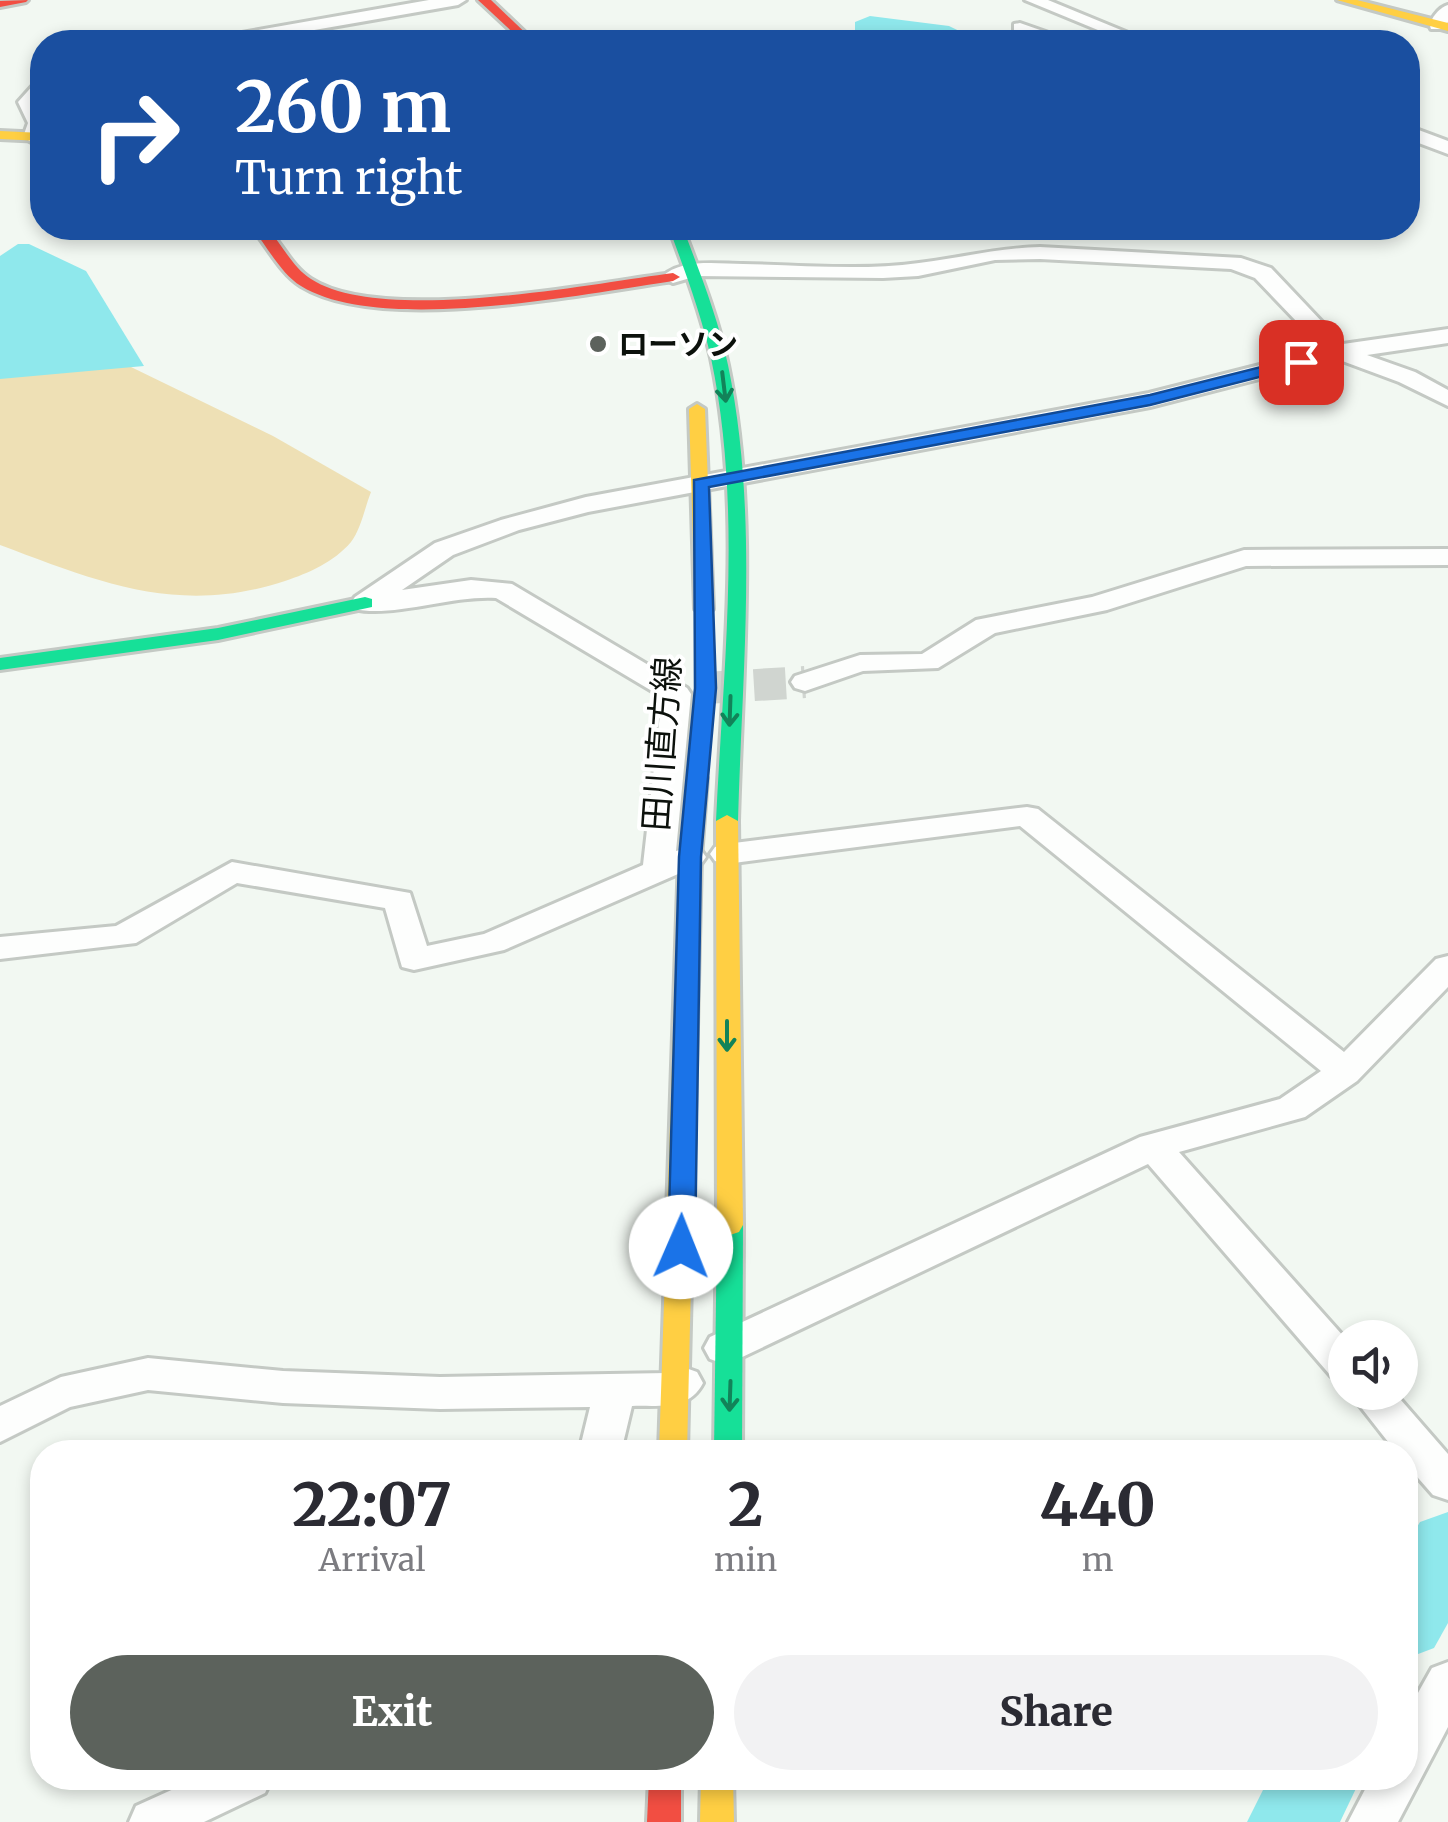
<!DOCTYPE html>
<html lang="en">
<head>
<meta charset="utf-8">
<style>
  :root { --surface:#fff; --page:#f2f2f3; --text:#2b2b33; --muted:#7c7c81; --accent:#5c625c }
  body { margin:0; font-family:Merriweather,"Noto Sans JP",serif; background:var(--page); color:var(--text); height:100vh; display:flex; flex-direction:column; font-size:38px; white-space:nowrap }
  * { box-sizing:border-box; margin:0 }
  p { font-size:32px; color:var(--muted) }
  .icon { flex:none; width:55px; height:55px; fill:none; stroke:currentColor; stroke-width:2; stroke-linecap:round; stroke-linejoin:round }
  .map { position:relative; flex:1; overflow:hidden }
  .panel { position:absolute; left:30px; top:1440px; width:1388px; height:350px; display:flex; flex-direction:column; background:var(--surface); border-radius:40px; box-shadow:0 5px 15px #0003 }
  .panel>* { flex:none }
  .banner { position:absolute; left:30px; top:30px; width:1390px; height:210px; border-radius:40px; box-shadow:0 5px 15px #0003; background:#1a4fa0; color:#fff; overflow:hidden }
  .tools { position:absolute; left:1328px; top:1320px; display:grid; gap:20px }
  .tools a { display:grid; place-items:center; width:90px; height:90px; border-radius:50%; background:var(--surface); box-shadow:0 5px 15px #0003; font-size:50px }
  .pin { position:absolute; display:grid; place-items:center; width:85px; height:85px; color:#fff; margin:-42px; border-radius:20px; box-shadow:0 5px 15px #0006 }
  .me { position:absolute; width:110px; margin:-55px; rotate:1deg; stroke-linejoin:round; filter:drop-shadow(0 0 8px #0008) }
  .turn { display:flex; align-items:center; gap:35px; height:210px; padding:0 40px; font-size:45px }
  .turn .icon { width:130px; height:130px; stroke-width:2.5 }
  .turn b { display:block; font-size:70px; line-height:85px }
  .eta { display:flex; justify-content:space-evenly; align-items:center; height:170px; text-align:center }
  .eta b { font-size:60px; font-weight:800; line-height:70px }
  .primary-button { display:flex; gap:20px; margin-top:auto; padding:20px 40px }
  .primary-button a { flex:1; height:115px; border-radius:60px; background:var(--accent); color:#fff; font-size:40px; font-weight:800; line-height:115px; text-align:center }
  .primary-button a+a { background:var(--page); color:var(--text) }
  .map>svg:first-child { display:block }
  .green { fill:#eee0b5 }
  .water { fill:#8fe8ec }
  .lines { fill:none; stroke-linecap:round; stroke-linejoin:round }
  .river { fill:#8fe8ec; fill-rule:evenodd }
  .street-tunnel { stroke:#d0d5d0; stroke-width:32; stroke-dasharray:32 16; stroke-linecap:butt }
  .street-casing { stroke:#c4c9c4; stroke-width:6 }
  .fast-casing { stroke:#c4c9c4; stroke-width:6 }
  .slow-casing { stroke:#c4c9c4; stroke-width:6 }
  .jam-casing { stroke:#c4c9c4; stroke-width:6 }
  .street { fill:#fdfefd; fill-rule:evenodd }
  .fast { fill:#16e098; fill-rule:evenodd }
  .slow { fill:#ffcf43; fill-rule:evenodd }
  .jam { fill:#f24e42; fill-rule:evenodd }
  .oneway { stroke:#128359 }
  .route { fill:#1a73e8; stroke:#114b97; stroke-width:2.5 }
  .poi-dot { fill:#5c625c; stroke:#fff; stroke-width:4 }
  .labels { text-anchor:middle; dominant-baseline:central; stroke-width:8; stroke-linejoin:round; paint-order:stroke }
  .far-poi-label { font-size:30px; font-weight:bold; fill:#0c110c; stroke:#fff; text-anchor:start }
  .street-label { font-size:35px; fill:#0c110c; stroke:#fff }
</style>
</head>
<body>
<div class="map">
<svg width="1448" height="1822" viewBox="0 0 1448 1822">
  <rect width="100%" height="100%" fill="#f2f8f2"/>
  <path class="green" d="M0 272 131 367 273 436 371 492C365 507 361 529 351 542 334 562 309 573 285 581 178 616 99 582 0 545Z"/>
  <g class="water">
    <path d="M870 16 949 26 982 42H855V22Z"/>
    <path d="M18 244H29L86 271 144 366 0 379V256Z"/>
  </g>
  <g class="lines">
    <g class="river">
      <path d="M1448 1512V1623L1434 1648 1405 1659V1547L1420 1522Z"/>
      <path d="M1269 1778H1361L1340 1822H1247Z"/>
    </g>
    <path class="street-tunnel" d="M706 688 805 682"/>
    <defs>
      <g id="street">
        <path d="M429 0H466L458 5 246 42H210L219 37Z"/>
        <path d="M1025 0H1048L1150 42H1127Z"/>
        <path d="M1448 5V22L1443 29H1431C1427 21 1440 7 1448 5Z"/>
        <path d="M1020 23 1063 38 1066 42H1042L1014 32V24Z"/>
        <path d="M42 81V96L37 103 42 115V137L33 143 23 137 28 123 18 102 36 82Z"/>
        <path d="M1408 126 1448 141V154L1408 139Z"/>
        <path d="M1040 247 1241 258 1271 268 1343 344 1448 329V343L1367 355 1415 372 1448 390V406L1399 382 1337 359 1150 407 588 512 519 530 453 555 402 590 471 580 512 584 687 688 691 694 676 851 690 847 701 850 706 857 701 864 504 950 414 970 402 967 385 908 237 883 136 943 0 959V937L116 926 232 862 410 893 427 946 484 934 643 865 662 697 496 598C453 595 391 618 355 609L351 603 355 597 435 543 501 520 586 497 1149 393 1323 349 1255 278 1231 269 1040 259 995 260 918 276 883 278 697 276 673 283 662 277C681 258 718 264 743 264 800 265 862 271 919 263 960 258 998 248 1040 247Z"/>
        <path d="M1448 549V565L1246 566 1107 610 995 633 938 668 863 671 805 691 795 688 791 682 795 676 860 655 922 654 976 620 1092 597 1244 550Z"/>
        <path d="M1027 807 1038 809 1344 1052 1436 959 1448 956V987L1357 1081 1305 1117 1179 1152 1345 1338V1381L1331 1376 1148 1164 738 1359 724 1364 710 1359 704 1348 710 1337 1140 1137 1280 1099 1321 1071 1020 826 726 864 715 861 710 854 715 847 726 844Z"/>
        <path d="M148 1358 283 1371 440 1377 667 1373 683 1367 697 1372 703 1383C689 1411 659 1405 632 1406L621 1452H579L590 1407 440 1409 283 1403 148 1390 70 1407 0 1442V1406L61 1377Z"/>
        <path d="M1349 1392H1394L1448 1454V1500L1433 1495 1405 1463V1452H1396Z"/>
        <path d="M1448 1662V1727L1398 1822H1348L1371 1778H1405V1716L1432 1668Z"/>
        <path d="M198 1778H272L265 1793 204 1822H129L136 1806Z"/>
      </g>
      <g id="fast">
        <path d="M669 228H683C700 273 718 318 728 365 759 514 742 670 738 821L727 827 716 821C723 669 743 509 711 358 701 314 685 271 669 228Z"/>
        <path d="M365 597 372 599V607L218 640 0 670V658L218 628Z"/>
        <path d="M730 1215 739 1218 743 1225 742 1452H714L717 1225 721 1218Z"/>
      </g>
      <g id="slow">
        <path d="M1337 0H1357L1448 23V31Z"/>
        <path d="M0 131 42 133V141L0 139Z"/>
        <path d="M697 404 705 409 713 609 704 615 695 609 689 409Z"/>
        <path d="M697 772 707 778 701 857 687 1452H659L679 857 687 778Z"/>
        <path d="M727 815 738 821 743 1225 739 1232 730 1235 721 1232 717 1225 716 821Z"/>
        <path d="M701 1778H733L734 1822H700Z"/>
      </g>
      <g id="jam">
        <path d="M28 0 26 2 0 7V1Z"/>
        <path d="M478 0H491L535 42H523Z"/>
        <path d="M252 228H267C282 244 292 267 311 279 381 325 590 284 673 273L680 277 673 281C583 294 380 335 301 286 281 274 267 246 252 228Z"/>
        <path d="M649 1778H681V1822H647Z"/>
      </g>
    </defs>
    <use href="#street" class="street-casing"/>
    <use href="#fast" class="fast-casing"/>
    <use href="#slow" class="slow-casing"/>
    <use href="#jam" class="jam-casing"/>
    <use href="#street" class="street"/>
    <use href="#fast" class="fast"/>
    <use href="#slow" class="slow"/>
    <use href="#jam" class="jam"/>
  </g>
  <defs><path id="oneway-shaft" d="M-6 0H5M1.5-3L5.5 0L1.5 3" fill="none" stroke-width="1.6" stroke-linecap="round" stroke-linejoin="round" transform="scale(2.5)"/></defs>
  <g class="oneway">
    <use href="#oneway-shaft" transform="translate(724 387) rotate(83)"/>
    <use href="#oneway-shaft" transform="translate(730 711) rotate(92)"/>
    <use href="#oneway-shaft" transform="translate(727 1036) rotate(90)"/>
    <use href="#oneway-shaft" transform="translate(730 1396) rotate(92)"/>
  </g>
  <path class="route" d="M1301 357 1306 358V365L1150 405 709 487 716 688 701 857 695 1247 691 1254H672L668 1247 679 857 695 688 694 480 1150 395Z"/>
  <circle class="poi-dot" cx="598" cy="344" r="10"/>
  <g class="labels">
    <g class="far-poi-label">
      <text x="618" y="344">ローソン</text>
    </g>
    <g class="street-label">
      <text transform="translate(662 744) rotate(-86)">田川直方線</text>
    </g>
  </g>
</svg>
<div class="tools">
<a><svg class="icon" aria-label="sound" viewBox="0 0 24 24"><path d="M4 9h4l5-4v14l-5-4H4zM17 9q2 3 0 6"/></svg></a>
</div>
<div class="pin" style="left:1301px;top:362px;background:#d93025"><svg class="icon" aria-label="arrive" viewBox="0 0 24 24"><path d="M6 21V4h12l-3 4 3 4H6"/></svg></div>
<svg class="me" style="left:681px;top:1247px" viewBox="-20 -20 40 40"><circle r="19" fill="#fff"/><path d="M0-13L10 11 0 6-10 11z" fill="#1a73e8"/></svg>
<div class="banner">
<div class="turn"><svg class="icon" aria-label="right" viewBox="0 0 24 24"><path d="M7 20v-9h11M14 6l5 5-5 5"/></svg><div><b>260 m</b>Turn right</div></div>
</div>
<section class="panel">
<div class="eta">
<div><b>22:07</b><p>Arrival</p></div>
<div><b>2</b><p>min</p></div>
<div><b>440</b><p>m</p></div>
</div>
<div class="primary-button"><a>Exit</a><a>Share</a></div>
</section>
</div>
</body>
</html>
